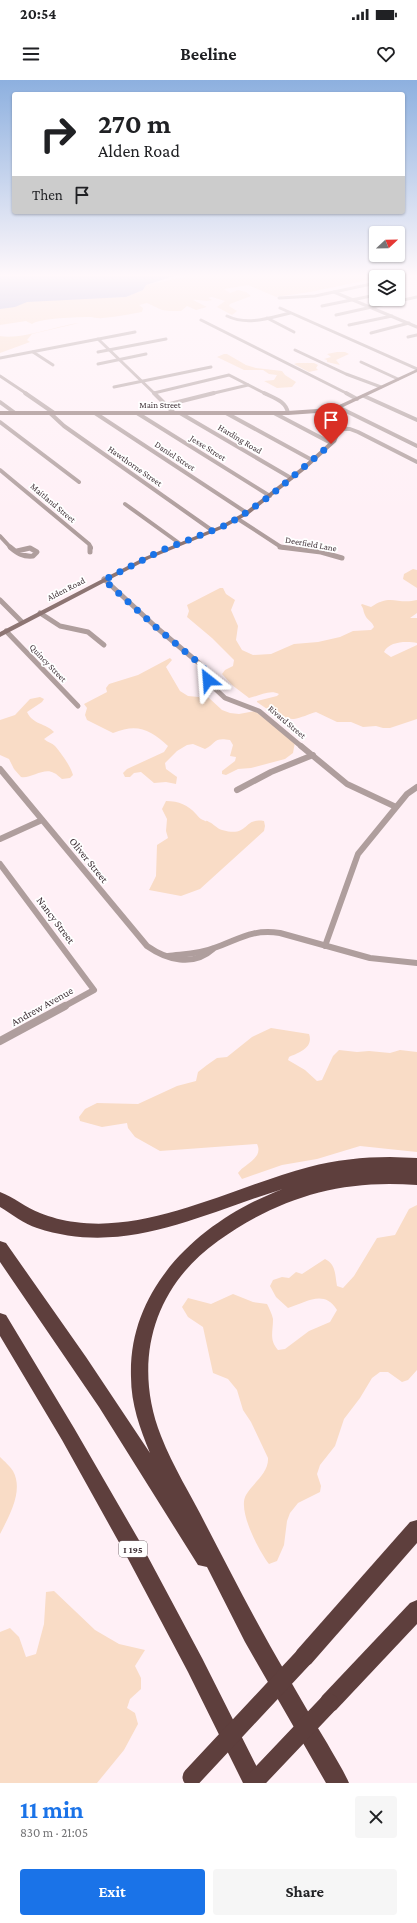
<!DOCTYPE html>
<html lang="en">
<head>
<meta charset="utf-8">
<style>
  :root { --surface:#fff; --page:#f6f6f6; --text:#202124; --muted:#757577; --accent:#1a73e8 }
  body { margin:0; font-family:"Crimson Pro",serif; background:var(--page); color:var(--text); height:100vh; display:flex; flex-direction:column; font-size:15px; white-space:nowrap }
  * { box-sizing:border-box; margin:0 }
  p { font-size:13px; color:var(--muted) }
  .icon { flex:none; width:22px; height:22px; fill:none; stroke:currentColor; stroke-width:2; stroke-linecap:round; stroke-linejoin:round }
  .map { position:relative; height:1703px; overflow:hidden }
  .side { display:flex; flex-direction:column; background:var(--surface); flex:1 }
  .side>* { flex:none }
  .top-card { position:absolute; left:12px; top:12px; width:393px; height:122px; border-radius:4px; box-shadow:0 1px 3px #0004; background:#fff; color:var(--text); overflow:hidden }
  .needle { width:26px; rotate:68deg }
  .controls { position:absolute; left:369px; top:146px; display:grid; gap:8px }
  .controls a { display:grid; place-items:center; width:36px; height:36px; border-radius:4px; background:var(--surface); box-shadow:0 1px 3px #0004; font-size:20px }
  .pin { position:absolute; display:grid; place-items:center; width:34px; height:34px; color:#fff; margin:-41px -17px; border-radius:50% 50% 50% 0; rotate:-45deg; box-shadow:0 0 4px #0007 }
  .pin .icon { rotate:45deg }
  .me { position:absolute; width:44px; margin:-22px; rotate:332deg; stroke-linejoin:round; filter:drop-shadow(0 0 3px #0008) }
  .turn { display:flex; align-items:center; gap:14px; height:84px; padding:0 20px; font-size:18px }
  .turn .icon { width:52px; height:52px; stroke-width:2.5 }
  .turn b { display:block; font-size:28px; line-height:34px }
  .then { display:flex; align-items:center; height:38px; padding:0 20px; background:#0003; gap:8px; font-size:15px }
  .round { display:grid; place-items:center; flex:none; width:42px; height:42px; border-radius:4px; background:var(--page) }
  .summary { display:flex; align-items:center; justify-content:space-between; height:68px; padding:0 20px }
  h1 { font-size:24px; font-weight:700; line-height:30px; color:var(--accent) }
  .primary-button { display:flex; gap:8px; margin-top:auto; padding:8px 20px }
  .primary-button a { flex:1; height:46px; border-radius:4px; background:var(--accent); color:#fff; font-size:16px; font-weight:700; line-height:46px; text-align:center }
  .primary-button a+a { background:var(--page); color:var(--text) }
  .status { display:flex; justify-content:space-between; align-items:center; height:28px; padding:0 20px; background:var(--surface); direction:ltr }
  .status svg { height:11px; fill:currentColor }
  header { display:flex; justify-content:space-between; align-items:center; height:52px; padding:0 20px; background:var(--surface); font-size:18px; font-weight:700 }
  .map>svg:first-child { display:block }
  .green { fill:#f9dcc6 }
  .water { fill:#a6aad2 }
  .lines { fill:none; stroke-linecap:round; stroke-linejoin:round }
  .street-far4 { stroke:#af9e9d; stroke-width:3 }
  .street-far3 { stroke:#af9e9d; stroke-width:4 }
  .street-far2 { stroke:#af9e9d; stroke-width:5 }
  .street-far1 { stroke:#af9e9d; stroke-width:6 }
  .street { stroke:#af9e9d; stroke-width:8 }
  .secondary { fill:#8d7573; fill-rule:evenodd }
  .highway { fill:#5e3f3d; fill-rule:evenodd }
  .highway-bridge { stroke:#5e3f3d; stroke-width:19 }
  .route { stroke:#1a73e8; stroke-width:7; stroke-dasharray:0 12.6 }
  .labels { text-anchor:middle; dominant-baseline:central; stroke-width:3.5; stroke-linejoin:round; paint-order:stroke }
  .far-street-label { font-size:9px; fill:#413339; stroke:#fff }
  .shield { fill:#fff; stroke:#7a7074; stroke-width:1 }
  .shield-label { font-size:10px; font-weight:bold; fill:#413339 }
  .street-label { font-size:11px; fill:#413339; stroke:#fff }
</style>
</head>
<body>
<div class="status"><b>20:54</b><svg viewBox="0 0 49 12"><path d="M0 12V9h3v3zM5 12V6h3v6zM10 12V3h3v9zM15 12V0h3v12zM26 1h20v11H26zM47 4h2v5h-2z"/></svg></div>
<header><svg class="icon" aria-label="menu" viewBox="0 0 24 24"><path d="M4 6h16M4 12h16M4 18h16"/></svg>Beeline<svg class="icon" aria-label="heart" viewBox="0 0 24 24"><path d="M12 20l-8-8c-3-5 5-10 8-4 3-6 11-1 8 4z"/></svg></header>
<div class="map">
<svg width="417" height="1703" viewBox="0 0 417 1703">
  <rect width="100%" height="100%" fill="#fff0f6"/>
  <g class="green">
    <path d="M188 196H365L373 199 310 212 276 217 248 205 224 209 230 213 238 210 246 212 251 216 230 224 229 226 237 231 232 235 217 227 225 221 212 217 208 218 213 220C204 222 199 219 193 220L207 227 196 230 187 226 181 231H170L162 230 147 223 139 225 143 228 142 232C129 234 116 237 102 238 98 239 94 237 90 237 78 237 39 238 32 244L26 241 0 245V229L29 221 126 217 143 210 146 205Z"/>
    <path d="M79 243 32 254 27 260 30 262 0 273V256C21 260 56 246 79 243Z"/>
    <path d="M337 272H345L349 274 336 280 340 285 327 282V280L324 279 331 277 327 274Z"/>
    <path d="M224 274H227L246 285 256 288 282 291 285 295 296 302 292 307 277 308 264 301 274 300 277 295 269 294 263 290H244L217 277Z"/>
    <path d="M297 283H314L318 285 316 288 318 290 309 292 294 284Z"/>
    <path d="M413 489 417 490V508L403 499 404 494Z"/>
    <path d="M220 508H223L226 514 235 520 231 530 238 546 236 560 242 570 253 575 271 574 294 564 318 562 340 557 353 551 371 550 374 547C372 541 367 540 365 535 363 531 364 529 361 525L362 524 371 527C391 513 397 525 417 520V533L410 538H417V563C407 561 389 561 384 572L391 577 417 565V639L390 648H383L376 646 363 647 351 642H337L316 632C309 634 301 638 294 639 282 640 267 629 257 622V621L277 616 279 614C270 609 259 616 249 618L232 605 222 594 225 590 233 586 234 580 212 558 187 537 189 531 187 525Z"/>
    <path d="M170 578 172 580 166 587 180 611 188 616 209 618 222 630 230 633 239 634 255 631 295 662 293 673 285 679 251 688 238 689 226 695 222 694V691L235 681 236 677 230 676 233 665 230 660C213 657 217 663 205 669L193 664 187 665 177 671 165 683 166 689 177 697 176 704 166 702 154 703 141 692 134 693 130 697H125L123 693 127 689 164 672 168 666C150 649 137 643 113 653L87 640 85 635 87 628 84 624 107 612 106 608 109 604 138 595Z"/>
    <path d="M40 617 44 619 42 622 27 632C33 645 46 643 54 652L44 659C47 662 52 663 55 666 61 673 70 685 73 695L70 698 62 699C59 697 57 694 54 693 44 687 31 699 21 697L14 689 9 679 0 675V640L15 635 30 619Z"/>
    <path d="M166 721C179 721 188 725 196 734 198 736 200 739 203 740 209 743 204 739 209 742 214 744 216 748 222 750 250 758 242 737 264 741L265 746 264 751 200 809 181 816 149 810 156 796 157 765 168 758 166 751 167 739 162 729Z"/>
    <path d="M271 948 309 954C314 968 298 973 289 977L288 980 305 990 317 1001 322 1000 333 976 339 970 357 972 369 971 390 973 400 970 417 972V1072L360 1066 317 1079 282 1085 242 1099 238 1093C244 1084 264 1078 257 1064L160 1071 135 1057 128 1048 127 1043 102 1047 80 1041 79 1037 85 1029 97 1023 138 1024 177 1006 196 1001 198 992 207 985 217 978 227 977 252 957Z"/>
    <path d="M417 1125V1290L408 1300 402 1302 388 1292H380L372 1298 360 1318 344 1339 335 1366 320 1385 317 1394 321 1406 320 1412 298 1423 290 1433 287 1441 284 1465 277 1481 269 1484C259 1471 237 1430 246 1415 253 1403 269 1393 268 1378L251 1342 243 1330 237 1310 228 1299 213 1293 203 1247 188 1237 182 1227 188 1218 211 1224 233 1214 253 1222 267 1224C269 1228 272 1234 273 1239 273 1252 269 1260 278 1270L285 1269 309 1251 330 1242 337 1230C324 1209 307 1222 288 1228L276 1217 270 1206 273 1200 282 1197 289 1198 296 1192 302 1194 325 1179C336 1184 335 1195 337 1206L343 1208 354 1196 377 1158 395 1155 409 1129Z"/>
    <path d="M0 1377C4 1381 10 1386 13 1391 24 1411 9 1436 0 1454Z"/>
    <path d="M54 1511 95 1550 119 1564 145 1570 135 1586 141 1598V1609L130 1619 127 1628 135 1633 138 1644 124 1670 97 1703H0V1552L10 1548 19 1557 26 1577 36 1574 44 1544 46 1512Z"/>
  </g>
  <path class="water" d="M0 196H174L146 205 143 210 126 217 27 222 15 227 0 229Z"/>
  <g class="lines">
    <g class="street-far4">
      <path d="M334 212 417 247"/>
      <path d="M279 218 315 216 376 203"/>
      <path d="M322 226 376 215"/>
      <path d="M280 228 417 289"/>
      <path d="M336 235 417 217"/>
      <path d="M227 236C248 246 269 238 290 233"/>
      <path d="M267 238 294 252"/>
      <path d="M201 240 348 314"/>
      <path d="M349 245 392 236"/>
      <path d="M371 253 409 243"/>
      <path d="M408 257 417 255"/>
      <path d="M98 259 155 314"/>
      <path d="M295 270 346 294 381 307"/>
      <path d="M33 272 53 285"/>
      <path d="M98 272 166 259"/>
      <path d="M0 278 135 252"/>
      <path d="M361 282 398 299"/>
      <path d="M98 284 146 274"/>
      <path d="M0 296 27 314"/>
      <path d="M114 307 211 287"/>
      <path d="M154 313 229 295 266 314"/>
      <path d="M210 314 248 305"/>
    </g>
    <g class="street-far3">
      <path d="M25 313 54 333"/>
      <path d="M154 313 174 333"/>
      <path d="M264 313C274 318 286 321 288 333"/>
      <path d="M346 313 357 319"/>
      <path d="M364 316 417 340"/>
      <path d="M0 322 15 333"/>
      <path d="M166 325 214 313"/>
      <path d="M338 327 417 366"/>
      <path d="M50 333 64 346 213 451"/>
      <path d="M95 333 247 433"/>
      <path d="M137 333 270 416"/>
      <path d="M180 333 291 398"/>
      <path d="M226 333 312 380"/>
      <path d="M274 333 331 363"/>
      <path d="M0 342 79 402"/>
      <path d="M339 349H350L358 352 417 382"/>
      <path d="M0 390 89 464 91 468"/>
      <path d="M125 424 179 463"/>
      <path d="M238 439 281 467 286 468"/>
      <path d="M0 456 11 468"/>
    </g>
    <g class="street-far2">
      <path d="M10 467C17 473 23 477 33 476L37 472 30 468 17 471"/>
      <path d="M280 467 321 472 342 478"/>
      <path d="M90 472V467"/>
      <path d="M104 499 157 548 200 584 205 590 210 604 225 618 259 631 302 667"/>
      <path d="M0 520 22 542"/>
      <path d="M40 533 60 546 88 552 104 565"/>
      <path d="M6 551 78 626"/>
    </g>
    <g class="street-far1">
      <path d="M301 666 347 704 396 727"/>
      <path d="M0 689 147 866C167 880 193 887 213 869"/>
      <path d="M237 710 271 692 313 675"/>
      <path d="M0 759 42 740"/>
      <path d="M0 784 94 910 63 927"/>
      <path d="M325 866 358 774 407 714 417 707"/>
      <path d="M168 876C183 874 200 874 214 868 240 859 251 849 280 853L370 878 417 883"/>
    </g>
    <path class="street" d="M0 961 65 926"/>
    <path class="secondary" d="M417 289V292L341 328 343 345 336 362 306 389 249 434 224 448 149 479 0 557V552L145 477 220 446 245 432 302 387 332 360 337 345 336 329 317 333 288 335H0V331H288L317 329 337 326Z"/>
    <g class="highway">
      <path d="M390 1077 417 1078V1105C341 1099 280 1117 218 1161 153 1207 132 1282 161 1356 173 1387 191 1415 206 1445 232 1495 258 1546 287 1595 300 1618 313 1640 327 1663 334 1676 343 1689 349 1703H326L245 1562 207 1487 198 1485 99 1327 0 1182V1161L6 1163 86 1277 150 1373C140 1349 131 1324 131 1297 128 1205 203 1139 283 1109 201 1134 125 1177 37 1148 24 1144 12 1134 0 1127V1112C14 1117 26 1128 40 1133 50 1137 64 1141 75 1142 151 1153 236 1106 309 1087 335 1080 363 1077 390 1077Z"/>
      <path d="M0 1233 6 1235 74 1348 140 1462 202 1578 265 1703H243L188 1592 126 1475 62 1360 0 1256Z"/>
      <path d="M417 1440V1463L311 1584 304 1587 297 1584 294 1577 297 1570 410 1442Z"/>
      <path d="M417 1520V1544L336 1630 329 1633 322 1630 319 1623 322 1616 410 1523Z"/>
    </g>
    <g class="highway-bridge">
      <path d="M192 1697 304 1577"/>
      <path d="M253 1703 329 1623"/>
    </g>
  </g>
  <linearGradient id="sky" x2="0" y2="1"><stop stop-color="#8db0df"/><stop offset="0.45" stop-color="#fff8fb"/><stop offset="1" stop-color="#fff8fb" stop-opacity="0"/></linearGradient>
  <rect width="417" height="434" fill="url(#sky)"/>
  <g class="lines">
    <path class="route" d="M208 600 205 590 200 584 157 548 104 500 162 470 222 447 240 437 270 416 331 364"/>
  </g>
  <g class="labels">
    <g class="far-street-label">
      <text x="160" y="325">Main Street</text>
      <text transform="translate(240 359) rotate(31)">Harding Road</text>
      <text transform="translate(208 368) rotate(32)">Jesse Street</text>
      <text transform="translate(175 376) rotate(33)">Daniel Street</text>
      <text transform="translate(135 386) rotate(35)">Hawthorne Street</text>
      <text transform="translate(53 423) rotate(40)">Maitland Street</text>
      <text transform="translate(311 464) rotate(10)">Deerfield Lane</text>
      <text transform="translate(66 509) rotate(-27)">Alden Road</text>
      <text transform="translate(48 583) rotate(46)">Quincy Street</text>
      <text transform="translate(287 642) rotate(40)">Rivard Street</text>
    </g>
    <rect class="shield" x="119" y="1461" width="28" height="16" rx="3"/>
    <g class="shield-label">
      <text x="133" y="1469">I 195</text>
    </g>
    <g class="street-label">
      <text transform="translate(89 780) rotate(51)">Oliver Street</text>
      <text transform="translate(56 840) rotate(53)">Nancy Street</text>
      <text transform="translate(42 926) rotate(-29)">Andrew Avenue</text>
    </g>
  </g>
</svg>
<div class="controls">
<a><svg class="needle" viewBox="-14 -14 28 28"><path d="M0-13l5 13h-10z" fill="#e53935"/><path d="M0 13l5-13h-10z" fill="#757577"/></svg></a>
<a><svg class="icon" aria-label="layers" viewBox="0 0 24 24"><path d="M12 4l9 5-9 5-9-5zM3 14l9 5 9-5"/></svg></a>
</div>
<div class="pin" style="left:331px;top:364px;background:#d93025"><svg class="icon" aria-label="arrive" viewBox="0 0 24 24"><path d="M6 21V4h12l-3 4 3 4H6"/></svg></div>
<svg class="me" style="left:208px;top:600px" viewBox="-20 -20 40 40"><path d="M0-17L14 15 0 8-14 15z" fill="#1a73e8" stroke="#fff" stroke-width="4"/></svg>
<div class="top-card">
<div class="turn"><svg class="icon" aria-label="right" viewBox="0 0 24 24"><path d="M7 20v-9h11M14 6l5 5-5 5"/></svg><div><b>270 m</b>Alden Road</div></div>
<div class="then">Then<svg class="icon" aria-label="arrive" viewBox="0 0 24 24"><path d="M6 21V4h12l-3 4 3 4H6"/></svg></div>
</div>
</div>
<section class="side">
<div class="summary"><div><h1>11 min</h1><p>830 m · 21:05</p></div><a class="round"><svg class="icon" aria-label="close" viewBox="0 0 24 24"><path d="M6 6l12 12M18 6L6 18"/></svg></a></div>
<div class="primary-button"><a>Exit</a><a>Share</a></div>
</section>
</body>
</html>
